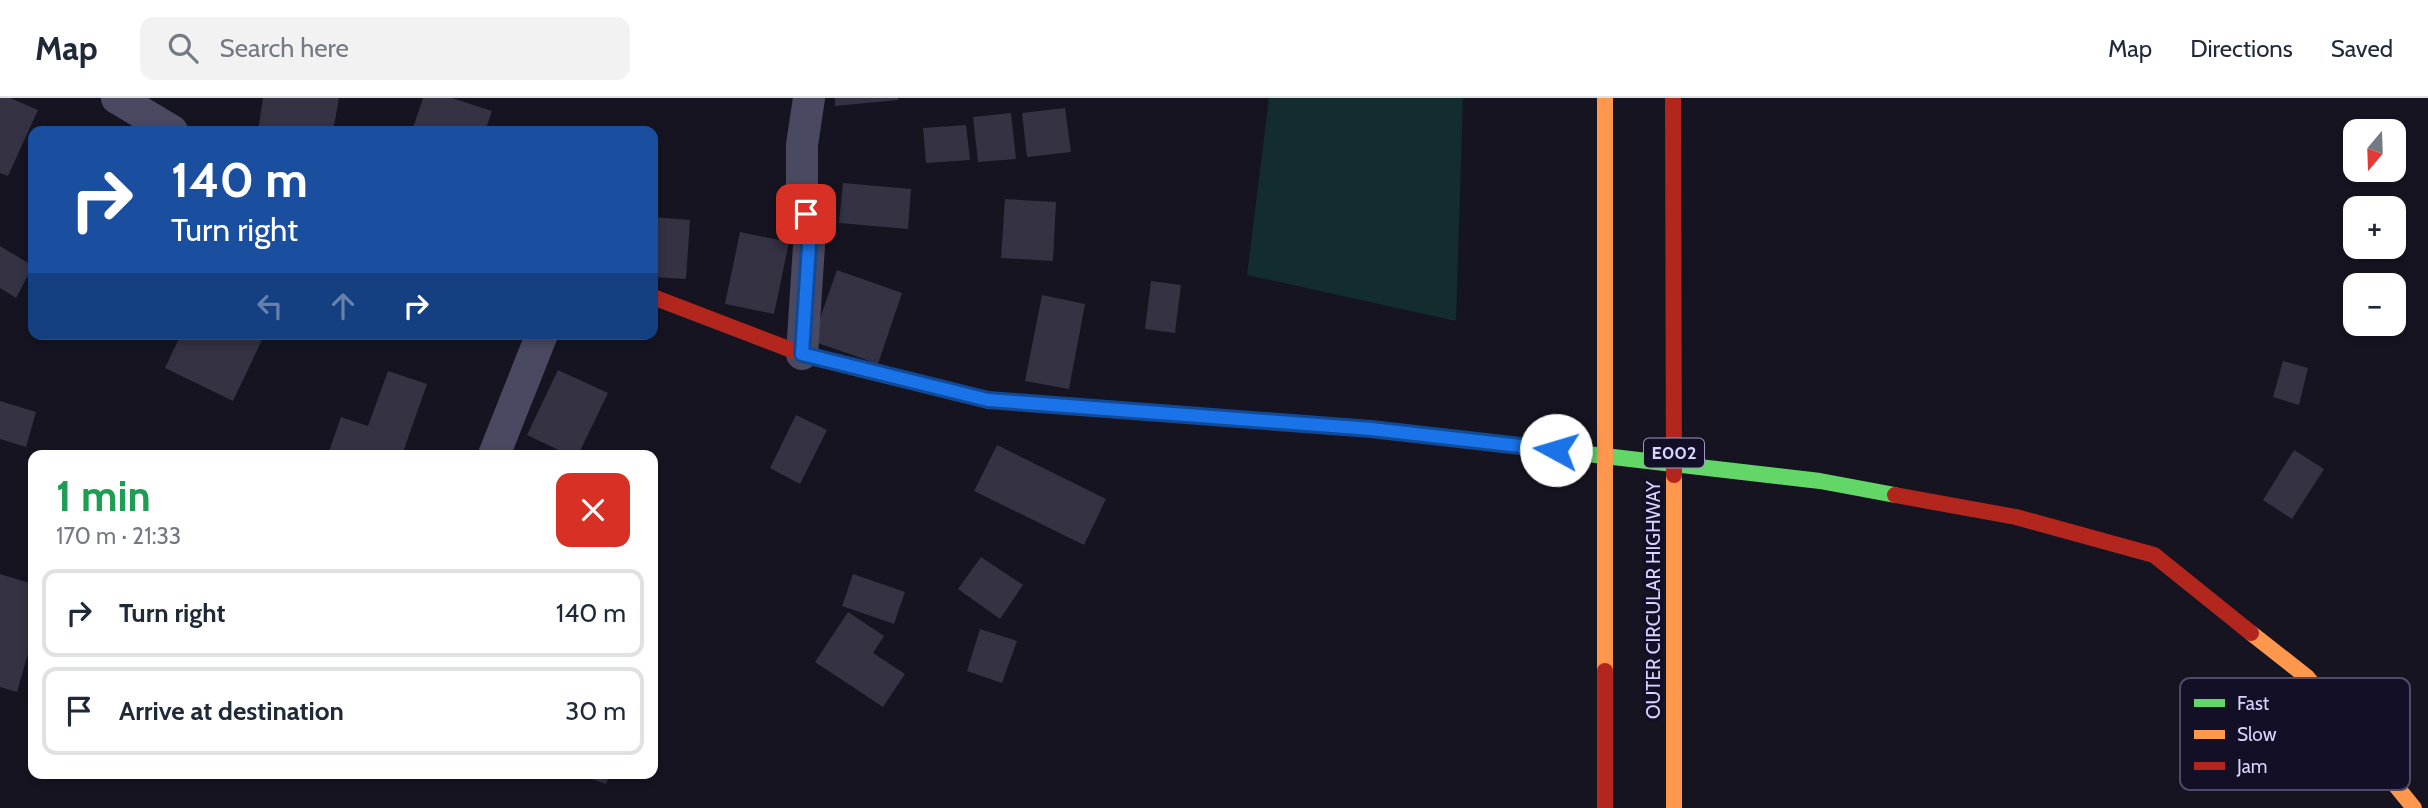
<!DOCTYPE html>
<html lang="en">
<head>
<meta charset="utf-8">
<style>
  :root { --surface:#fff; --page:#f2f2f3; --text:#1f2937; --muted:#747a83; --line:#e0e1e3 }
  body { margin:0; font-family:Cabin,sans-serif; background:var(--page); color:var(--text); height:100vh; display:flex; flex-direction:column; font-size:26px; white-space:nowrap }
  * { box-sizing:border-box; margin:0 }
  p { font-size:23px; color:var(--muted) }
  .icon { flex:none; width:38px; height:38px; fill:none; stroke:currentColor; stroke-width:2; stroke-linecap:round; stroke-linejoin:round }
  .map { position:relative; flex:1; overflow:hidden }
  .drawer { position:absolute; left:28px; top:352px; width:630px; height:329px; display:flex; flex-direction:column; background:var(--surface); border-radius:14px; box-shadow:0 4px 10px #0003 }
  .drawer>* { flex:none }
  .top-card { position:absolute; left:28px; top:28px; width:630px; height:214px; border-radius:14px; box-shadow:0 4px 10px #0003; background:#1a4fa0; color:#fff; overflow:hidden }
  .needle { width:46px; rotate:199deg }
  .controls { position:absolute; left:2343px; top:21px; display:grid; gap:14px }
  .controls a { display:grid; place-items:center; width:63px; height:63px; border-radius:14px; background:var(--surface); box-shadow:0 4px 10px #0003; font-size:35px }
  .pin { position:absolute; display:grid; place-items:center; width:60px; height:60px; color:#fff; margin:-30px; border-radius:14px; box-shadow:0 4px 10px #0006 }
  .me { position:absolute; width:77px; margin:-38px; rotate:276deg; stroke-linejoin:round; filter:drop-shadow(0 0 5px #0008) }
  .turn { display:flex; align-items:center; gap:24px; height:147px; padding:0 28px; font-size:32px }
  .turn .icon { width:91px; height:91px; stroke-width:2.5 }
  .turn b { display:block; font-size:49px; line-height:60px }
  .lanes { display:flex; align-items:center; height:66px; padding:0 28px; background:#0003; justify-content:center; gap:35px; direction:ltr }
  .lanes .off { opacity:.35 }
  .round { display:grid; place-items:center; flex:none; width:74px; height:74px; border-radius:14px; background:var(--page) }
  .summary { display:flex; align-items:center; justify-content:space-between; height:119px; padding:0 28px }
  h1 { font-size:42px; font-weight:800; line-height:52px; color:#1e9e55 }
  ul { padding:0; list-style:none }
  li { display:flex; align-items:center; gap:21px; height:88px; margin:0 14px 10px; padding:0 14px; border:4px solid var(--line); border-radius:14px }
  li div { flex:1 }
  li b { display:block; font-size:26px }
  li em { font-style:normal }
  header { display:flex; align-items:center; gap:42px; box-sizing:border-box; height:98px; padding:0 35px; background:var(--surface); border-bottom:2px solid var(--line) }
  header strong { font-size:33px }
  nav { display:flex; gap:38px; margin-inline-start:auto; font-size:24px }
  .search { width:490px; height:63px; background:var(--page); display:flex; align-items:center; gap:18px; box-sizing:border-box; padding:0 24px; border-radius:14px; color:var(--muted); font-size:26px }
  .map>svg:first-child { display:block }
  .green { fill:#132c2d }
  .building { fill:#343243 }
  .lines { fill:none; stroke-linecap:round; stroke-linejoin:round }
  .street { stroke:#4a4962; stroke-width:32 }
  .fast { stroke:#63d668; stroke-width:16 }
  .slow { stroke:#ff974d; stroke-width:16 }
  .jam { stroke:#b3261e; stroke-width:16 }
  .slow-bridge { stroke:#ff974d; stroke-width:16 }
  .jam-bridge { stroke:#b3261e; stroke-width:16 }
  .route-casing { stroke:#114b97; stroke-width:18 }
  .route { stroke:#1a73e8; stroke-width:12 }
  .labels { text-anchor:middle; dominant-baseline:central; stroke-width:7; stroke-linejoin:round; paint-order:stroke }
  .shield { fill:#130f26; stroke:#9e99be; stroke-width:2 }
  .shield-label { font-size:18px; font-weight:bold; fill:#d9d4ff }
  .street-label { font-size:19px; fill:#d9d4ff; stroke:#130f26 }
  .key { fill:#130f26; stroke:#4e4a67; stroke-width:2 }
  .key-label { font-size:19px; fill:#d9d4ff }
</style>
</head>
<body>
<header>
<strong>Map</strong>
<div class="search"><svg class="icon" aria-label="search" viewBox="0 0 24 24"><circle cx="10" cy="10" r="6"/><path d="M15 15l6 6"/></svg>Search here</div>
<nav><a>Map</a><a>Directions</a><a>Saved</a></nav>
</header>
<div class="map">
<svg width="2428" height="710" viewBox="0 0 2428 710">
  <rect width="100%" height="100%" fill="#161421"/>
  <path class="green" d="M1269 0H1463L1456 223 1247 177Z"/>
  <g class="building">
    <path d="M0 0H10L38 12 8 78 0 75Z"/>
    <path d="M263 0H339L333 33H258Z"/>
    <path d="M423 0H452L492 13 485 33H412Z"/>
    <path d="M835 0H898V2L835 8Z"/>
    <path d="M1065 10 1071 54 1027 59 1022 15Z"/>
    <path d="M1011 15 1016 61 978 64 973 19Z"/>
    <path d="M966 27 970 62 926 65 923 30Z"/>
    <path d="M843 85 911 91 908 131 839 125Z"/>
    <path d="M1005 101 1056 104 1053 163 1001 160Z"/>
    <path d="M653 119 690 122 686 181 653 179Z"/>
    <path d="M740 134 789 144 774 216 725 206Z"/>
    <path d="M0 148 33 168 16 200 0 190Z"/>
    <path d="M837 172 902 195 878 266 812 243Z"/>
    <path d="M1151 183 1181 187 1175 235 1145 231Z"/>
    <path d="M1042 197 1085 206 1069 291 1025 283Z"/>
    <path d="M181 236H251L262 242 233 303 165 270Z"/>
    <path d="M2283 263 2308 270 2299 307 2273 299Z"/>
    <path d="M558 272 608 295 578 357H569L527 337Z"/>
    <path d="M388 273 427 286 402 357H341L329 353 341 319 368 328Z"/>
    <path d="M0 303 36 314 26 349 0 341Z"/>
    <path d="M796 317 827 332 800 386 770 370Z"/>
    <path d="M997 347 1106 401 1084 447 974 393Z"/>
    <path d="M2294 352 2324 371 2292 421 2263 402Z"/>
    <path d="M981 459 1023 487 1000 521 958 491Z"/>
    <path d="M0 476 33 486V538L17 594 0 589Z"/>
    <path d="M853 476 905 494 894 526 842 508Z"/>
    <path d="M848 514 884 538 873 555 905 576 883 609 815 564Z"/>
    <path d="M980 531 1017 543 1002 585 967 573Z"/>
    <path d="M93 676H109L108 681Z"/>
    <path d="M577 676H610L606 686Z"/>
  </g>
  <g class="lines">
    <g class="street">
      <path d="M117 0 172 33"/>
      <path d="M802 256 810 132 802 101V47L809 0"/>
      <path d="M494 357 542 236"/>
    </g>
    <path class="fast" d="M1544 351 1820 383 1895 397"/>
    <g class="slow">
      <path d="M1132 313 1371 331 1544 351"/>
      <path d="M2251 535 2307 579 2414 710"/>
    </g>
    <g class="jam">
      <path d="M653 199 802 256 988 302 1132 313"/>
      <path d="M1895 397 2016 419 2154 457 2251 535"/>
    </g>
    <g class="slow-bridge">
      <path d="M1605 0V573"/>
      <path d="M1674 377V710"/>
    </g>
    <g class="jam-bridge">
      <path d="M1673 0 1674 377"/>
      <path d="M1605 573V710"/>
    </g>
  </g>
  <g class="lines">
    <defs>
      <path id="route" d="M806 116 810 132 802 256 988 302 1371 331 1556 352"/>
    </defs>
    <use href="#route" class="route-casing"/>
    <use href="#route" class="route"/>
  </g>
  <g class="labels">
    <rect class="shield" x="1644" y="340.5" width="60" height="29" rx="5"/>
    <g class="shield-label">
      <text x="1674" y="355">E002</text>
    </g>
    <g class="street-label">
      <text transform="translate(1653 502) rotate(-90)">OUTER CIRCULAR HIGHWAY</text>
    </g>
  </g>
  <rect x="2180" y="580" width="230" height="112" rx="10" class="key"/>
  <rect x="2194" y="601" width="31" height="8" fill="#63d668"/>
  <rect x="2194" y="632" width="31" height="9" fill="#ff974d"/>
  <rect x="2194" y="664" width="31" height="8" fill="#b3261e"/>
  <g class="key-label">
    <text x="2237" y="612">Fast</text>
    <text x="2237" y="643">Slow</text>
    <text x="2237" y="675">Jam</text>
  </g>
</svg>
<div class="controls">
<a><svg class="needle" viewBox="-14 -14 28 28"><path d="M0-13l5 13h-10z" fill="#e53935"/><path d="M0 13l5-13h-10z" fill="#747a83"/></svg></a>
<a>+</a>
<a>−</a>
</div>
<div class="pin" style="left:806px;top:116px;background:#d93025"><svg class="icon" aria-label="arrive" viewBox="0 0 24 24"><path d="M6 21V4h12l-3 4 3 4H6"/></svg></div>
<svg class="me" style="left:1556px;top:352px" viewBox="-20 -20 40 40"><circle r="19" fill="#fff"/><path d="M0-13L10 11 0 6-10 11z" fill="#1a73e8"/></svg>
<div class="top-card">
<div class="turn"><svg class="icon" aria-label="right" viewBox="0 0 24 24"><path d="M7 20v-9h11M14 6l5 5-5 5"/></svg><div><b>140 m</b>Turn right</div></div>
<div class="lanes"><svg class="icon off" aria-label="left" viewBox="0 0 24 24"><path d="M17 20v-9H6M10 6l-5 5 5 5"/></svg><svg class="icon off" aria-label="ahead" viewBox="0 0 24 24"><path d="M12 20V5M6 11l6-6 6 6"/></svg><svg class="icon" aria-label="right" viewBox="0 0 24 24"><path d="M7 20v-9h11M14 6l5 5-5 5"/></svg></div>
</div>
<section class="drawer">
<div class="summary"><div><h1>1 min</h1><p>170 m · 21:33</p></div><a class="round" style="background:#d93025;color:#fff"><svg class="icon" aria-label="close" viewBox="0 0 24 24"><path d="M6 6l12 12M18 6L6 18"/></svg></a></div>
<ul>
<li><svg class="icon" aria-label="right" viewBox="0 0 24 24"><path d="M7 20v-9h11M14 6l5 5-5 5"/></svg><div><b>Turn right</b></div><em>140 m</em></li>
<li><svg class="icon" aria-label="arrive" viewBox="0 0 24 24"><path d="M6 21V4h12l-3 4 3 4H6"/></svg><div><b>Arrive at destination</b></div><em>30 m</em></li>
</ul>
</section>
</div>
</body>
</html>
